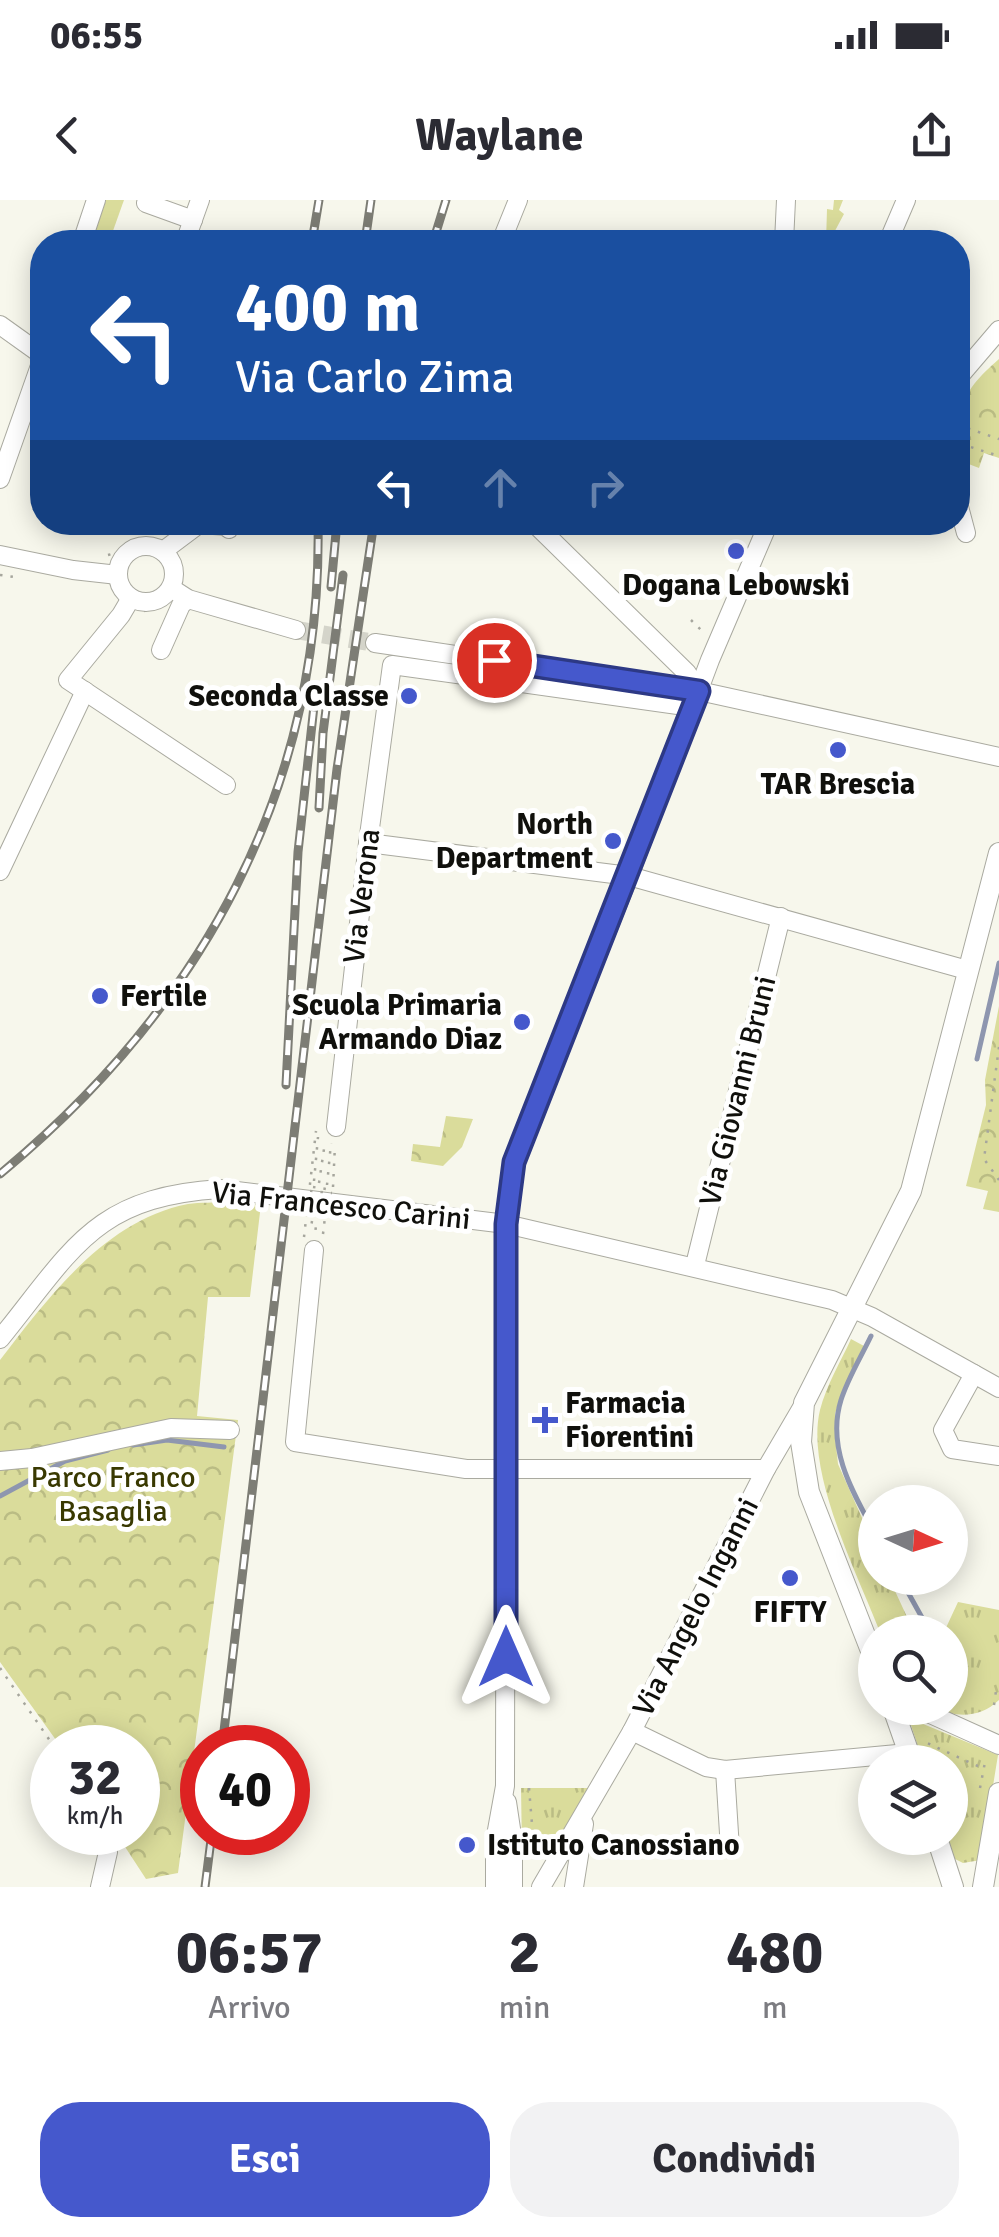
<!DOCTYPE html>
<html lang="it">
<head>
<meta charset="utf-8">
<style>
  :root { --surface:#fff; --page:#f2f2f3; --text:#2b2b33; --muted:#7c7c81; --accent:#4558cc }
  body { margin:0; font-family:Signika,sans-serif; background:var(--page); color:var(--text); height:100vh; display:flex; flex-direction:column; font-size:38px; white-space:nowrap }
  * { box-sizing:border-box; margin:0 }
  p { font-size:32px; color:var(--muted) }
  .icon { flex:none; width:55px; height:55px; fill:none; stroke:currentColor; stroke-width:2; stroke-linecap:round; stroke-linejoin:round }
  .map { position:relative; height:1687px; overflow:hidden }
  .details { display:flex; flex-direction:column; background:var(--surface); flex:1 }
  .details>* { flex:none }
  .hud { position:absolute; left:30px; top:30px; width:940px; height:305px; border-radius:40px; box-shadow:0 5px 25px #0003; background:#1a4fa0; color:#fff; overflow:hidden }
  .needle { width:65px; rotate:94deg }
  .controls { position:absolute; left:858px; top:1285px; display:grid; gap:20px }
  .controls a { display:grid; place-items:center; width:110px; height:110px; border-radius:50%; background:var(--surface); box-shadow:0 5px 25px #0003; font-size:50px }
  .speed { position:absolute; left:30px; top:1525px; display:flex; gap:20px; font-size:50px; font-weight:700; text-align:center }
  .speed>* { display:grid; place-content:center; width:130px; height:130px; border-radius:50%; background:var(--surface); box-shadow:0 5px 25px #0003; line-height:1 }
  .speed small { font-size:25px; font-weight:400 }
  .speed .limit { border:15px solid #d22; background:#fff; color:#111 }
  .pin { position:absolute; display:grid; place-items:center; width:85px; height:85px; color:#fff; margin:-42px; border:5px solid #fff; border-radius:50%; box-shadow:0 2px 10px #0007 }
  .me { position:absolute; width:110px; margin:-55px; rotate:0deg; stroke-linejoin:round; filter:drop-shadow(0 0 8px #0008) }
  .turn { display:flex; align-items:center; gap:35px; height:210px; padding:0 40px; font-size:45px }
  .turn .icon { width:130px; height:130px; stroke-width:2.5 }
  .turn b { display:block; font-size:70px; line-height:85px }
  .lanes { display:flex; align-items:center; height:95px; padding:0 40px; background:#0003; justify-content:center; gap:50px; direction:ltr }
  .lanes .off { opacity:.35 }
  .eta { display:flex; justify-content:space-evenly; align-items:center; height:170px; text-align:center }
  .eta b { font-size:60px; font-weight:800; line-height:70px }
  .primary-button { display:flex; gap:20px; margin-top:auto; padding:20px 40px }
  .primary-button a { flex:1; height:115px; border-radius:40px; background:var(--accent); color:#fff; font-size:40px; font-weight:800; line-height:115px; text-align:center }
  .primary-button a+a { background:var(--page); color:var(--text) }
  .status { display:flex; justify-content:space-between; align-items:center; height:70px; padding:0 50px; background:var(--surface); direction:ltr }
  .status svg { height:28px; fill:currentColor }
  header { display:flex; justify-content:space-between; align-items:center; height:130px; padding:0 40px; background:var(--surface); font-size:45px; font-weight:800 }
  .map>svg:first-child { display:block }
  .grass { fill:url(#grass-tufts) }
  .park { fill:url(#park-crowns) }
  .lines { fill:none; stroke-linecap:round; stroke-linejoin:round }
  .stream { stroke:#8e96af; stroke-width:5 }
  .minor-tunnel { stroke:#d4d4ca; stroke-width:18; stroke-dasharray:18 9; stroke-linecap:butt }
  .minor-casing { stroke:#aaaaa0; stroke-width:20 }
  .major-casing { stroke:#aaaaa0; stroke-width:22 }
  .path { stroke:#a6a69d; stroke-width:2.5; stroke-dasharray:2.5 8; stroke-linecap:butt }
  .minor { stroke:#fff; stroke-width:18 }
  .major { stroke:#fff; stroke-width:20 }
  .rail-casing { stroke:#7d7d75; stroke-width:9 }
  .rail { stroke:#fff; stroke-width:5; stroke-dasharray:15; stroke-linecap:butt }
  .path-bridge { stroke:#a6a69d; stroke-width:2.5; stroke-dasharray:2.5 8; stroke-linecap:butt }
  .route-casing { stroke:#2d3985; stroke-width:25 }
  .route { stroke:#4558cc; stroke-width:18 }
  .poi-dot { fill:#4558cc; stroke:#fff; stroke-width:4 }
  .labels { text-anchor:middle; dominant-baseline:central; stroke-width:10; stroke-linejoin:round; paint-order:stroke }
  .poi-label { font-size:30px; font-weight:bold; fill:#10100c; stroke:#fff }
  .street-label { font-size:30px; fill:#10100c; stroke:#fff }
  .park-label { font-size:30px; fill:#393901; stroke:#fff }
</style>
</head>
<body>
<div class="status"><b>06:55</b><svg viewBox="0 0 49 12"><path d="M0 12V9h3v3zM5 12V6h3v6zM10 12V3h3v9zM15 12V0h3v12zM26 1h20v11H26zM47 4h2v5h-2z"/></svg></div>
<header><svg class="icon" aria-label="back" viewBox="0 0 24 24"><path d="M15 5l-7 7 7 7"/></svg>Waylane<svg class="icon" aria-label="share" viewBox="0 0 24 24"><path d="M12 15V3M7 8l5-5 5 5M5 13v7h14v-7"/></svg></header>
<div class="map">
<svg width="999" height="1687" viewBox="0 0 999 1687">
  <defs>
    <pattern id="grass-tufts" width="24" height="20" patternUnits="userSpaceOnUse" patternTransform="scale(2.5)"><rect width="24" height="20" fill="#dadc9b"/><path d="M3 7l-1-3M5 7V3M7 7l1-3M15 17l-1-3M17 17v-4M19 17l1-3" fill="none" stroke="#babc84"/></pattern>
    <pattern id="park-crowns" width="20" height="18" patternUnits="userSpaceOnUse" patternTransform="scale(2.5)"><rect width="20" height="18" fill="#dadc9b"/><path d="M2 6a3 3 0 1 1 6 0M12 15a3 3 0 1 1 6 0" fill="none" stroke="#babc84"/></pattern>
  </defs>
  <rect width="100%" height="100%" fill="#f7f7ec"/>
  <g class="grass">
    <path d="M106 0H124L109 42H91Z"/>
    <path d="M834 0H843L839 10 844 14 829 42H826L827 9 833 10Z"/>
    <path d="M851 1139 864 1146 841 1194 835 1214V1236L838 1264 875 1347V1378H889L914 1432H880C857 1373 805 1272 820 1210 826 1186 841 1161 851 1139Z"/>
    <path d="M958 1402 999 1410V1500C980 1518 958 1518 934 1508H950V1432H944Z"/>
    <path d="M916 1521 998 1555 981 1660 963 1663 951 1657 945 1638H950V1562H923L911 1525Z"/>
    <path d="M521 1588H594L553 1656 529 1659 522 1650Z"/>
  </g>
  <g class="park">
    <path d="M999 159V258L984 253 979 268 966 263C958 208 956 197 999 159Z"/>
    <path d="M999 806V1012L983 1009 988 991 966 986 986 905 985 880Z"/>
    <path d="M446 916 473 919 462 947 443 966 411 961 413 944 440 947Z"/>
    <path d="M226 1002 261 1004 250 1097H208L197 1216 238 1220 178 1673 146 1679 116 1633 138 1632V1548L61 1547 0 1462V1160C48 1098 105 1020 188 1004 200 1002 214 1003 226 1002Z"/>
  </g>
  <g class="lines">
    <g class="stream">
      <path d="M977 859 999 763"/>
      <path d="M871 1136C861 1157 848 1178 841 1200 826 1248 853 1293 875 1333"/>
      <path d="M133 1245 167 1240 224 1247"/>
      <path d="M0 1296 65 1261 108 1250"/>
      <path d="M900 1378 930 1432"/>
    </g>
    <path class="minor-tunnel" d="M296 430 375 443"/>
    <defs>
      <g id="minor">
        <path d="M147 0 146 3 193 20"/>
        <path d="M82 42 96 0"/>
        <path d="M185 42 200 0"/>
        <path d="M501 42 518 0"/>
        <path d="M784 42 786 0"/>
        <path d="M888 42 906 0"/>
        <path d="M0 125 42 155"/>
        <path d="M958 178 999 130"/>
        <path d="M0 279 42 160"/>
        <path d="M958 303 966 333"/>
        <path d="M533 322 687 473 699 491"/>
        <path d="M199 324 228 326 229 329"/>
        <circle cx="146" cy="374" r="28"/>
        <path d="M163 351 199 324"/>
        <path d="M0 355 73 370 118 375"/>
        <path d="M171 388 188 399 296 430"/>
        <path d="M131 398 121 415 68 480 226 585"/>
        <path d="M375 443 699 491 999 557"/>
        <path d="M161 450 181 405 188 399"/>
        <path d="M368 643 629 676 967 770"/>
        <path d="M0 671 85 491"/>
        <path d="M336 927 368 643 392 465 692 507"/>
        <path d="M314 1050 295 1242 466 1269H766"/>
        <path d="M695 1065 781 717"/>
        <path d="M0 1139C73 1049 94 997 220 989L506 1024 832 1100 872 1117 999 1188"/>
        <path d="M974 1174 943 1230 952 1249 999 1256"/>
        <path d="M0 1261 32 1258 171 1228 230 1230"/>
        <path d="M917 1508 999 1545"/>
        <path d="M632 1531 706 1567 725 1570 908 1553"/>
        <path d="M725 1570 730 1649"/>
        <path d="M507 1602 513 1642V1687"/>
        <path d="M100 1687 108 1652"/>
        <path d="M495 1687V1641L505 1586 506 1024 514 962 629 676 710 460 769 322"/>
        <path d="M541 1687 632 1531 766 1269 804 1204"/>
        <path d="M574 1687 584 1624"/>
      </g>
      <g id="major">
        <path d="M875 1461 809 1292 801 1242 804 1203 911 991 999 653"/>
        <path d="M893 1508 912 1562"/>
        <path d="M937 1638 953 1687"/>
        <path d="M983 1687 999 1593"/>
      </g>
    </defs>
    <use href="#minor" class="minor-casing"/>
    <use href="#major" class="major-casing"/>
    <g class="path">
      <path d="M958 225 999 239"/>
      <path d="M961 244 999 256"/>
      <path d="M108 355 148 344"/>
      <path d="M0 375 15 377"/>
      <path d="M144 411 160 405"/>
      <path d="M691 420 704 433"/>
      <path d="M999 847 984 959 999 980"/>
      <path d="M314 981 318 937"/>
      <path d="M319 983 325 942"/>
      <path d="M327 985 331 943"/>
      <path d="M333 987 335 945"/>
      <path d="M312 1021 311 1028 319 1029"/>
      <path d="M323 1034 325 1017"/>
      <path d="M0 1468 55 1548"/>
      <path d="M994 1505 996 1491"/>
      <path d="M933 1562 927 1543 982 1568"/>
      <path d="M529 1588 535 1660"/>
      <path d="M980 1588 986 1557"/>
      <path d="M950 1617 954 1629"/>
    </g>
    <use href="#minor" class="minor"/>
    <use href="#major" class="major"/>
    <defs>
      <g id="rail">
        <path d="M312 42 319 0"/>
        <path d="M365 42 371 0"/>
        <path d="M433 42 446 0"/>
        <path d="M331 387 337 322"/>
        <path d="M319 608 323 533 343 375"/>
        <path d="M286 885 298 652 314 506"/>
        <path d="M0 974C202 807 323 588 318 322"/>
        <path d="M222 1548 337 569 374 322"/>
        <path d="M205 1687 212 1632"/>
      </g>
    </defs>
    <use href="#rail" class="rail-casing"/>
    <use href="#rail" class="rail"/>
    <g class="path-bridge">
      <path d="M313 987 326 989"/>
      <path d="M310 991 332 993"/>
      <path d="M307 1009 320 1011"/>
      <path d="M304 1037 316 931"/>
    </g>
  </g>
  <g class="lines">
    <defs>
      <path id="route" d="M494 460 699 491 514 962 506 1024V1457"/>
    </defs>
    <use href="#route" class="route-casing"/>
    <use href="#route" class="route"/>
  </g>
  <g class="poi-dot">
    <circle cx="736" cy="351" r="10"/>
    <circle cx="409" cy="496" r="10"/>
    <circle cx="838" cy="550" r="10"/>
    <circle cx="613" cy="641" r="10"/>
    <circle cx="100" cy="796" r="10"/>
    <circle cx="522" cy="822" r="10"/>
    <path d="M540 1205h10v10h10v10h-10v10h-10v-10h-10v-10h10z"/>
    <circle cx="790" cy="1378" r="10"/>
    <circle cx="467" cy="1645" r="10"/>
  </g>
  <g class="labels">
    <g class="poi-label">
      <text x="736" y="385">Dogana Lebowski</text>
      <text x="389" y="496" text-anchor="end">Seconda Classe</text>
      <text x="838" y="584">TAR Brescia</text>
      <text x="593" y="624" text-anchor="end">North<tspan x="593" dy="34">Department</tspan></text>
      <text x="120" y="796" text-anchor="start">Fertile</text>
      <text x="502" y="805" text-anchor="end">Scuola Primaria<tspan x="502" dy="34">Armando Diaz</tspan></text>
      <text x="565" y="1203" text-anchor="start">Farmacia<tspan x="565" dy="34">Fiorentini</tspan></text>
      <text x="790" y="1412">FIFTY</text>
      <text x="487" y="1645" text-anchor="start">Istituto Canossiano</text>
    </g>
    <g class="street-label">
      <text transform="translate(362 696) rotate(-83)">Via Verona</text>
      <text transform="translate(738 891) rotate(-76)">Via Giovanni Bruni</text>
      <text transform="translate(341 1006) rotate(6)">Via Francesco Carini</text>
      <text transform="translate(696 1407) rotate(-63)">Via Angelo Inganni</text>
    </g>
    <g class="park-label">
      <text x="113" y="1277">Parco Franco<tspan x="113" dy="34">Basaglia</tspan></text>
    </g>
  </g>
</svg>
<div class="controls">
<a><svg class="needle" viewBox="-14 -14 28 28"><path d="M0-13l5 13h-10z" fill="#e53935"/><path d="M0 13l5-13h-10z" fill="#7c7c81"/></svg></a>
<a><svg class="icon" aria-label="search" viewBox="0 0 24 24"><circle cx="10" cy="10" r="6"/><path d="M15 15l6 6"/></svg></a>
<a><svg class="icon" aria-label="layers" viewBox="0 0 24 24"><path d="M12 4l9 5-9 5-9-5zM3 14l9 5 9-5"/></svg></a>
</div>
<div class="speed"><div>32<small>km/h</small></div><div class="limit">40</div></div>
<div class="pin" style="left:494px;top:460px;background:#d93025"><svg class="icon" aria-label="arrive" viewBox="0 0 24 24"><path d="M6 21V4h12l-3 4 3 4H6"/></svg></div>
<svg class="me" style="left:506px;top:1457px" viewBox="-20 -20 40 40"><path d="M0-17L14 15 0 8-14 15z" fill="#4558cc" stroke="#fff" stroke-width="4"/></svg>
<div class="hud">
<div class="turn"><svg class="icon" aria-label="left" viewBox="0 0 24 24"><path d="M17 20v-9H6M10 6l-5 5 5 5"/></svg><div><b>400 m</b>Via Carlo Zima</div></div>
<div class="lanes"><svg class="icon" aria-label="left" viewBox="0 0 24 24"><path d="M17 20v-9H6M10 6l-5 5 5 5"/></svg><svg class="icon off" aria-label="ahead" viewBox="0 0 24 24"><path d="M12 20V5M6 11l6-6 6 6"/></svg><svg class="icon off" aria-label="right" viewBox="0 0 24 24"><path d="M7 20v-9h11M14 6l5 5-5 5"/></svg></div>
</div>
</div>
<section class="details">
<div class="eta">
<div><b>06:57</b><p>Arrivo</p></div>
<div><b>2</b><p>min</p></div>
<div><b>480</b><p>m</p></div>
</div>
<div class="primary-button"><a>Esci</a><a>Condividi</a></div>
</section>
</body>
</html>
